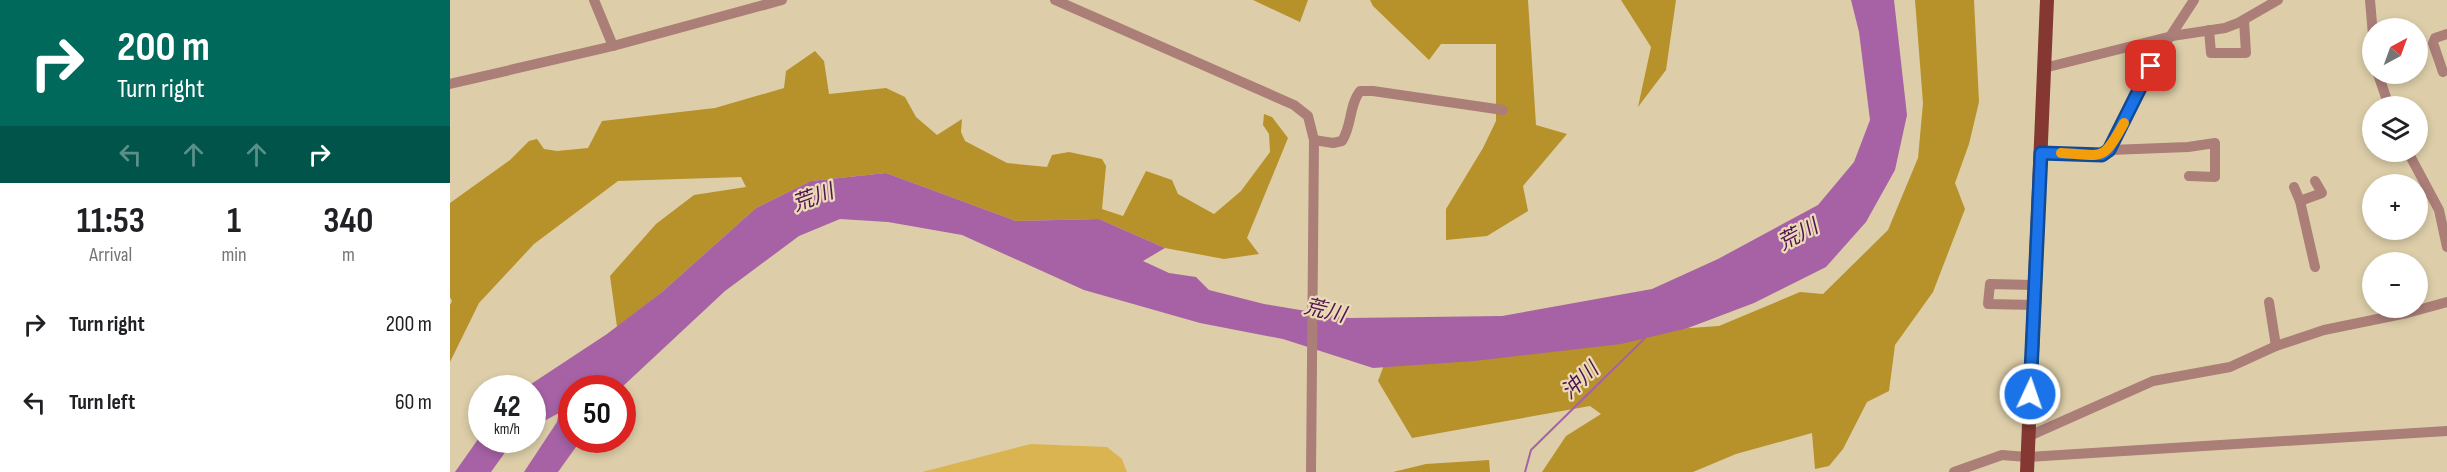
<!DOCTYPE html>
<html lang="en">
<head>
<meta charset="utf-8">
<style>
  :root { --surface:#fff; --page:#f2f2f2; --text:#202124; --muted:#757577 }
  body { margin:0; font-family:"Sofia Sans Condensed","Noto Sans JP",sans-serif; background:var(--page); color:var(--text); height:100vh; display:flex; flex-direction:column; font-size:22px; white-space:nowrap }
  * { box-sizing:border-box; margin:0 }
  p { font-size:20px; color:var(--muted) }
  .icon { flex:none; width:33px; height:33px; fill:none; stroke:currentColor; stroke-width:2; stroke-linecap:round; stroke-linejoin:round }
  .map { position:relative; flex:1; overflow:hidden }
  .details { display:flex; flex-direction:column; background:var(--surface); width:450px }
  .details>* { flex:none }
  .banner { background:#00695c; color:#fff; overflow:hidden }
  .needle { width:39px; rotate:41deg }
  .tools { position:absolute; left:1912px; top:18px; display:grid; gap:12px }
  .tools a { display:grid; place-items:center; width:66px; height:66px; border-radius:50%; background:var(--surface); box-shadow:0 3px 9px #0003; font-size:30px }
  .speed { position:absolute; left:18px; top:375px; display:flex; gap:12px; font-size:30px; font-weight:700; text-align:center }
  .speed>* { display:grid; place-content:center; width:78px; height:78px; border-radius:50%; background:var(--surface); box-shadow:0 3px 9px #0003; line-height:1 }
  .speed small { font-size:15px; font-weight:400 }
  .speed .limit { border:9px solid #d22; background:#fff; color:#111 }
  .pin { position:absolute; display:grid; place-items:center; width:51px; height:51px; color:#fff; margin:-26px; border-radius:12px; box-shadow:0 3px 9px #0006 }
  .me { position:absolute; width:66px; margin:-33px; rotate:3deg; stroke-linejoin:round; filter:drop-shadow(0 0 4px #0008) }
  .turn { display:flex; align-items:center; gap:21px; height:126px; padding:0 18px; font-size:27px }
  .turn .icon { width:78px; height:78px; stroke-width:2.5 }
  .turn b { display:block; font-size:42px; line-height:51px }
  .lanes { display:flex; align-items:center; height:57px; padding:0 18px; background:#0003; justify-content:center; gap:30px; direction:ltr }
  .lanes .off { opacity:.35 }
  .eta { display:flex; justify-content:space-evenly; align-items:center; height:102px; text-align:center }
  .eta b { font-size:36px; font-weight:700; line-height:42px }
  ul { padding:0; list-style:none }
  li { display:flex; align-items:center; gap:18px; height:78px; padding:0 18px }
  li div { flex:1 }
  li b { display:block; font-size:22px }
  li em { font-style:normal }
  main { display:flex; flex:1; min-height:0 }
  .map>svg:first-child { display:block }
  .green { fill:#dbb452 }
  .forest { fill:#b79129 }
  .water { fill:#a662a5 }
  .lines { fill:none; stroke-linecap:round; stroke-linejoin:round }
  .stream { stroke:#a662a5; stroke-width:2 }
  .minor { stroke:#ab7e78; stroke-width:10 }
  .major { stroke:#843831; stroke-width:14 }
  .route-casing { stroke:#114b97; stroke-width:15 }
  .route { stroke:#1a73e8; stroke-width:10 }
  .slow { stroke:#f59e0b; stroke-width:10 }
  .labels { text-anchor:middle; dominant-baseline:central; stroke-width:4.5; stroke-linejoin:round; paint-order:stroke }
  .water-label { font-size:21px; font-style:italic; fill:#521353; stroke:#eadbb6 }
</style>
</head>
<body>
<main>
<section class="details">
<div class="banner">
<div class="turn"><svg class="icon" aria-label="right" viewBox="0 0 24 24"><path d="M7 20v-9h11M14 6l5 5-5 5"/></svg><div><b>200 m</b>Turn right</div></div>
<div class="lanes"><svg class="icon off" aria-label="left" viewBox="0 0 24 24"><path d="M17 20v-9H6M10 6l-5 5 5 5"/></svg><svg class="icon off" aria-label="ahead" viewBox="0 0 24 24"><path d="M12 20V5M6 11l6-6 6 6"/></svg><svg class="icon off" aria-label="ahead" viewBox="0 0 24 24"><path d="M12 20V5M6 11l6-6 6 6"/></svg><svg class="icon" aria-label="right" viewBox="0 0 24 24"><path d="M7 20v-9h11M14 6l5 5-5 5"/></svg></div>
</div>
<div class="eta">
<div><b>11:53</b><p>Arrival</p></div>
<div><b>1</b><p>min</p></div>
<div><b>340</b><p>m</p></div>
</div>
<ul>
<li><svg class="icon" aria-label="right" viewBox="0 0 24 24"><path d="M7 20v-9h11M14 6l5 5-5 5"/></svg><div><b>Turn right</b></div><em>200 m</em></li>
<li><svg class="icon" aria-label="left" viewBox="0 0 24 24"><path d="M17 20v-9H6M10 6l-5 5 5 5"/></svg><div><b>Turn left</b></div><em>60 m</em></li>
</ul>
</section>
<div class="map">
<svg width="1997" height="472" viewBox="0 0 1997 472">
  <rect width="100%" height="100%" fill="#ddcea9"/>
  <path class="green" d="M581 444 657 447 672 459 677 472H472Z"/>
  <g class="forest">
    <path d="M803 0H858L850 22Z"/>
    <path d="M920 0H1078L1086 125 1117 134 1073 186 1078 211 1037 236 996 240V209L1033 148 1046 121V44H991L979 60 923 6Z"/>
    <path d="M1171 0H1226L1216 70 1188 107 1201 47Z"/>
    <path d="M1465 0H1524L1529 102 1519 144 1505 183 1515 209 1483 292 1445 345 1439 391 1417 402 1393 449 1379 466 1365 469 1362 433 1286 454 1243 472H1092L1116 436 1151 414 1140 406 962 438 928 381 937 357 1111 337 1269 326 1350 292 1373 294 1438 230 1468 158 1473 103Z"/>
    <path d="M365 51 374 61 379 94 436 88 455 97 466 117 487 135 512 119 511 132 515 141 557 163 597 167 602 155 619 152 652 159 656 166 652 209 673 216 696 171 722 180 728 194 764 214 791 191 820 152 819 134 813 125 814 114 822 117 838 138 797 238 809 254 774 259 715 248 649 219 566 221 436 173 361 181 306 208 212 292 167 327 160 276 206 224 244 195 296 187 291 177 168 181 84 244 29 303 0 362V305L2 301 0 297V203L60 160 79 141 87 139 94 149 107 151 138 148 152 121 265 108 334 88 336 71Z"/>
    <path d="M1039 460 1040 472H943L976 464Z"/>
  </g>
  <g class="water">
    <path d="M1401 0H1444L1457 115 1445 170 1416 222 1376 267 1304 303 1238 328 1171 344 1024 361 923 368 833 339 750 323 634 290 512 235 438 222 390 219 349 236 275 291 171 388H122V440H131L108 472H74L107 422 109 413 83 427 82 388H75L157 334 212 292 306 208 361 181 436 173 566 221 649 219 715 248 693 261 719 273 746 277 759 290 814 304 899 318 1052 316 1202 289 1268 259 1368 205 1404 162 1420 120 1409 32Z"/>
    <path d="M31 435 32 440H64L41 472H5Z"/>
  </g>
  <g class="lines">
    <path class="stream" d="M1075 472 1081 450 1195 338"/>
    <g class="minor">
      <path d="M144 0 163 46"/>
      <path d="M605 0 844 105 858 116 864 140 861 472"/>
      <path d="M1920 0 1923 35"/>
      <path d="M1759 30 1761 53H1796L1794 20"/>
      <path d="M1594 68 1722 36 1775 28 1788 23 1828 0"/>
      <path d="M1993 72 1983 43 1985 38 1997 34"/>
      <path d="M1928 74 1939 106"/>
      <path d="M0 84 163 46 332 0"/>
      <path d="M864 140 883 143 892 141C902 126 899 105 910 91H923L1053 110"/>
      <path d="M1660 150 1738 147 1765 143V177L1739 176"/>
      <path d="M1958 152 1989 210 1997 247"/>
      <path d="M1591 153 1651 155 1660 150 1701 66 1744 0"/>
      <path d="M1844 187 1850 201 1865 267"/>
      <path d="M1850 201 1872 193 1865 181"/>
      <path d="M1819 302 1826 346"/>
      <path d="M1585 305 1538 304 1540 284 1586 285"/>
      <path d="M1577 437 1703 381 1780 367 1826 346 1874 330 1957 313 1997 302"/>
      <path d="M1504 472 1552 455 1577 457 1997 431"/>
    </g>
    <path class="major" d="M1577 472 1597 0"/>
  </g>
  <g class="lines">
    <defs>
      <path id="route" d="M1580 394 1591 153 1652 155 1659 150 1701 66"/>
    </defs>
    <use href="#route" class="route-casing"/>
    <use href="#route" class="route"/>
    <path class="slow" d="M1611 153C1654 155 1652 163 1674 123"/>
  </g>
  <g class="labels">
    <g class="water-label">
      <text transform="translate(363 198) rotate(-20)">荒川</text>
      <text transform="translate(1348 235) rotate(-28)">荒川</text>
      <text transform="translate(875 311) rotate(13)">荒川</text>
      <text transform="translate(1130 381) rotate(-44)">沖川</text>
    </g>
  </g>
</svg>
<div class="tools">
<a><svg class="needle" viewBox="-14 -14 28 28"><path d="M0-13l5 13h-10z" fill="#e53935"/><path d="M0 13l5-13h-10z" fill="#757577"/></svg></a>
<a><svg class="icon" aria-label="layers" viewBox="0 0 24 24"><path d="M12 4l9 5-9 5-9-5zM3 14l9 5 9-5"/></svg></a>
<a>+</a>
<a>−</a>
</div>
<div class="speed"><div>42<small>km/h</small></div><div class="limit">50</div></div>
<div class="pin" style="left:1701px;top:66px;background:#d93025"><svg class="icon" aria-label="arrive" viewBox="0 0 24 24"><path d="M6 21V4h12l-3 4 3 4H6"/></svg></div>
<svg class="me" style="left:1580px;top:394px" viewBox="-20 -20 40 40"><circle r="17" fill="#1a73e8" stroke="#fff" stroke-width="3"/><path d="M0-11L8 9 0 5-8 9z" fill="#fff"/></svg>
</div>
</main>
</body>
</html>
